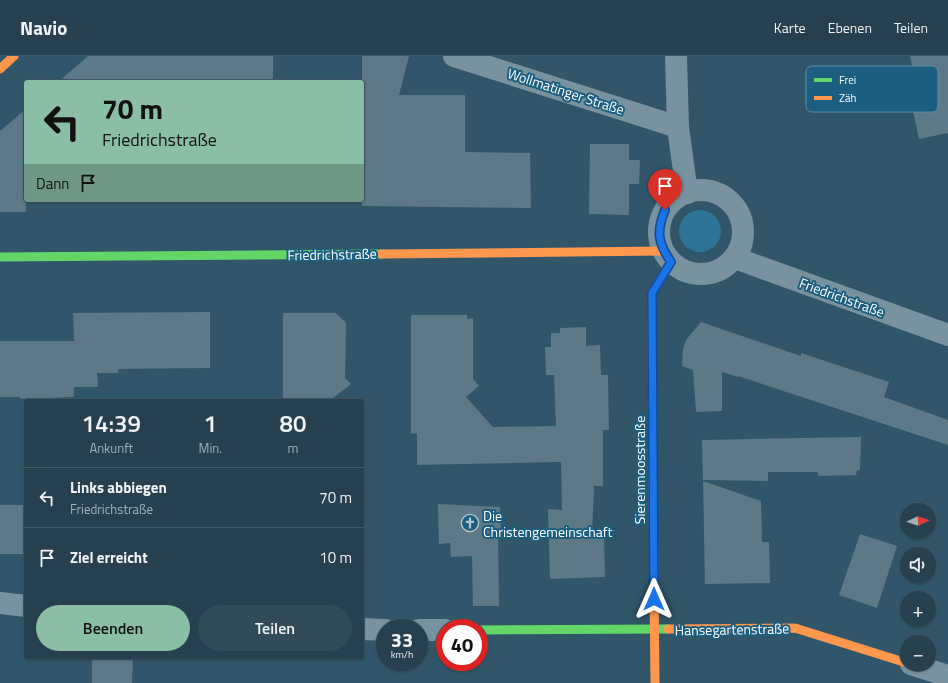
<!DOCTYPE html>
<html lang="de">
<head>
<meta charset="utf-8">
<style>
  :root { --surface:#26404f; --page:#324b59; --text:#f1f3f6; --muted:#a4afb7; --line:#425966; --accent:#8abfa5 }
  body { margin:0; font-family:"Titillium Web",sans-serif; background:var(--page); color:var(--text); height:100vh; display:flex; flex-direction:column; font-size:15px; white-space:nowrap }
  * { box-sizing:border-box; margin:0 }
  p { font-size:13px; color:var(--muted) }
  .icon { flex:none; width:22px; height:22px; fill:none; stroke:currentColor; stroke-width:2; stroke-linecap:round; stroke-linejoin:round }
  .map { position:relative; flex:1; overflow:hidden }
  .details { position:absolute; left:24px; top:343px; width:340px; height:260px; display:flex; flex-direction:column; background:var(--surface); border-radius:4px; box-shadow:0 1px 3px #0004,0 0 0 1px var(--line) }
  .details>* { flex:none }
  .hud { position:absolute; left:24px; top:24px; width:340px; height:122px; border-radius:4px; box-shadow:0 1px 3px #0004,0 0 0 1px var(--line); background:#8abfa5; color:#111; overflow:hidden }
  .needle { width:26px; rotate:87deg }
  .buttons { position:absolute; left:900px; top:447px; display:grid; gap:8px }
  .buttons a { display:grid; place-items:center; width:36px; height:36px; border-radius:50%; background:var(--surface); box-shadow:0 1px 3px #0004,0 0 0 1px var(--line); font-size:20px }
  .speed { position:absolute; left:376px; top:563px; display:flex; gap:8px; font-size:20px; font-weight:700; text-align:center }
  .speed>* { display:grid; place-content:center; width:52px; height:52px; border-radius:50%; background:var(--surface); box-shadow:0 1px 3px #0004,0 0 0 1px var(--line); line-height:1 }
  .speed small { font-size:10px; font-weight:400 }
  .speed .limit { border:6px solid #d22; background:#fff; color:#111 }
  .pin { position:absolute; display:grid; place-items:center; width:34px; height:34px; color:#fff; margin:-41px -17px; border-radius:50% 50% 50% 0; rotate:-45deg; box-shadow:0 0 4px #0007 }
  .pin .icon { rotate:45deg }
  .me { position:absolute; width:44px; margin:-22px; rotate:0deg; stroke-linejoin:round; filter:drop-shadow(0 0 3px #0008) }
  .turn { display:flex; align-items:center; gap:14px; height:84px; padding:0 12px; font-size:18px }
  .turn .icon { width:52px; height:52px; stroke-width:2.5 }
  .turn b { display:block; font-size:28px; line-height:34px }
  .then { display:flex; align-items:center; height:38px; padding:0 12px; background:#0003; gap:8px; font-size:15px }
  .eta { display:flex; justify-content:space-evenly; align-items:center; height:68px; text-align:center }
  .eta b { font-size:24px; font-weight:600; line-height:28px }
  .primary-button { display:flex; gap:8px; margin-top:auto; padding:8px 12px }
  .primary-button a { flex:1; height:46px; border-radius:24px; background:var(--accent); color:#111; font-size:16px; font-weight:600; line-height:46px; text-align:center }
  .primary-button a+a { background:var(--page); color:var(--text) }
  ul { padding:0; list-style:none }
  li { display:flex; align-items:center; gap:12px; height:60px; padding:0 12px; border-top:1px solid var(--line) }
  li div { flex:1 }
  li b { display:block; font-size:15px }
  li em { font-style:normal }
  header { display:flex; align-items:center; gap:24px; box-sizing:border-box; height:56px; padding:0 20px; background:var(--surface); border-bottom:1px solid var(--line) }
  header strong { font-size:19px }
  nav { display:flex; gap:22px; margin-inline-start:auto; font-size:14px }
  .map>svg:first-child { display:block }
  .green { fill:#2d7395 }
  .building { fill:#5d7886 }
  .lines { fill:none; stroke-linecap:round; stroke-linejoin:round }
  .street { stroke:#78929f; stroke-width:22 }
  .fast { stroke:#63d668; stroke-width:9 }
  .slow { stroke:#ff974d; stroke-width:9 }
  .route-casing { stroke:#114b97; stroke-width:10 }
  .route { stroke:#1a73e8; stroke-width:7 }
  .labels { text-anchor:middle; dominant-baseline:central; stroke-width:4; stroke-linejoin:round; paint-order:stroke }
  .street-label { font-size:14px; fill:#fff; stroke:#1c5e7f }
  .poi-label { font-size:14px; fill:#fff; stroke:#1c5e7f; text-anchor:start }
  .key { fill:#1c5e7f; stroke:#608ea5; stroke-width:1 }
  .key-label { font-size:11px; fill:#fff }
</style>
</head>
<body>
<header>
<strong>Navio</strong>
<nav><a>Karte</a><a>Ebenen</a><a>Teilen</a></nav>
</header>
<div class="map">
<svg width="948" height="627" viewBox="0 0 948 627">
  <rect width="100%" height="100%" fill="#325669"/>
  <circle class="green" cx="700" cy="175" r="21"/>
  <g class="building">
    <path d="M88 0H273V26H58Z"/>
    <path d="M362 0H409L399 39H465V96L530 97 531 152 362 150Z"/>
    <path d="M910 0H948V77L919 83 911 46 919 45Z"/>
    <path d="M26 53V156H0V75Z"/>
    <path d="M590 88H629V104H640L639 128H629V159L589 158Z"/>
    <path d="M210 256V312L118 313V317H97L98 331H74V341L21 343 19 341H0V285H74L73 257Z"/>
    <path d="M283 257H336L346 267 345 322 351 328 329 345H283Z"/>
    <path d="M411 259H467V263L473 262V323L479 330 466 341 493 371 556 370 554 319H546L545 291H551V277H560V272L586 271V290L600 289 601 319H608L609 374H603V430H594L592 479H604L605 521 550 523 548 453 562 454 561 406 417 409V377L411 378Z"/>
    <path d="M701 266 801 300V297L889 326 884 341 948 364V389L738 320V321L722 316V355L696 356 693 314 682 310 683 293 686 284Z"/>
    <path d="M861 381 860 414H857L856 419 820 420 818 419V416H768V425L703 424 702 384Z"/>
    <path d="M703 425 761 445 762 486H769L770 527 705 528Z"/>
    <path d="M438 448 500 451 501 479H498L499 550H473L472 500 451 501 450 487 439 488Z"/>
    <rect x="0" y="449" width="26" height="49"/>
    <path d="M860 478 897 490 877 552 839 539Z"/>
    <path d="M92 601H133L132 627H92Z"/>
  </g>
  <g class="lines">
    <g class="street">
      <path d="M454 0 678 71"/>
      <path d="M676 0 678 71 687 137"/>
      <circle cx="701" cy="176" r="42"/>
      <path d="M735 202 948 279"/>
      <path d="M0 547 26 550"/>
      <path d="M362 573 385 574"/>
      <path d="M419 574H445"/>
      <path d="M911 608 948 620"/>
    </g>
    <g class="fast">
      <path d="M0 201 382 198"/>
      <path d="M653 426 652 237 671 206"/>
      <path d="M479 574 668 573"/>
    </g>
    <g class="slow">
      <path d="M0 13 14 0"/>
      <path d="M382 198 663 195"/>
      <path d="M653 426 655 627"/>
      <path d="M668 573 795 572 907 607"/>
    </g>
  </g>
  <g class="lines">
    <defs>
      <path id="route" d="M654 543 652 237 671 206C658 187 656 176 665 154"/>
    </defs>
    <use href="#route" class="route-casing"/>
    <use href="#route" class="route"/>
  </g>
  <defs>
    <symbol id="church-ring" viewBox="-11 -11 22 22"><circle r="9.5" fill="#1c5e7f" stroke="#b7c4ca" stroke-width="1.5"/><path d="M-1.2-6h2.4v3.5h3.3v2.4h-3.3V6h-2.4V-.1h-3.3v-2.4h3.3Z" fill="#b7c4ca"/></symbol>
  </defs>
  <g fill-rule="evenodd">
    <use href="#church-ring" x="460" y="457" width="20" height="20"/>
  </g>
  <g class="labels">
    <g class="street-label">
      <text transform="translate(566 35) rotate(18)">Wollmatinger Straße</text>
      <text transform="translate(332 198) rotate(-1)">Friedrichstraße</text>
      <text transform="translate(842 241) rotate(20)">Friedrichstraße</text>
      <text transform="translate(639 414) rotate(-90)">Sierenmoosstraße</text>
      <text transform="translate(732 573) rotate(-1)">Hansegartenstraße</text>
    </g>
    <g class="poi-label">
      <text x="483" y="459">Die<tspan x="483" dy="16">Christengemeinschaft</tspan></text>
    </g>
  </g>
  <rect x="806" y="10" width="132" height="46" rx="6" class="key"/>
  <rect x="814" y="22" width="18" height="4" fill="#63d668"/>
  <rect x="814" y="40" width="18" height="4" fill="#ff974d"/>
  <g class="key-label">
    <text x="839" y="28">Frei</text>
    <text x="839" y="46">Zäh</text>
  </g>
</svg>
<div class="buttons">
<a><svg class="needle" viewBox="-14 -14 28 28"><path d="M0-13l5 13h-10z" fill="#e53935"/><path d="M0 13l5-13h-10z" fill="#a4afb7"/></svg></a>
<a><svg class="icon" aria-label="sound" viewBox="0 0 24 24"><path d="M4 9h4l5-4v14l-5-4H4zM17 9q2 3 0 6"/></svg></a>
<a>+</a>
<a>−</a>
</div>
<div class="speed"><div>33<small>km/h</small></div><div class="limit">40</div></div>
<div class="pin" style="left:665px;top:154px;background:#d93025"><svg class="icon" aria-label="arrive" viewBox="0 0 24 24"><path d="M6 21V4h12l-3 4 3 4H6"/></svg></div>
<svg class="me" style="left:654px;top:543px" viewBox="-20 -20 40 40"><path d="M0-17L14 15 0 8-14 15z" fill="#1a73e8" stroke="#fff" stroke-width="4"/></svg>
<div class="hud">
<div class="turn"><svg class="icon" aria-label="left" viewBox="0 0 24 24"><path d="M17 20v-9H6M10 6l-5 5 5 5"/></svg><div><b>70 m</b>Friedrichstraße</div></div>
<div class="then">Dann<svg class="icon" aria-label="arrive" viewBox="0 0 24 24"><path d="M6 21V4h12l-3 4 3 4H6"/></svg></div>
</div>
<section class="details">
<div class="eta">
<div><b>14:39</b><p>Ankunft</p></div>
<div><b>1</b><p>Min.</p></div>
<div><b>80</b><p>m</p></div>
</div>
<ul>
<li><svg class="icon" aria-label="left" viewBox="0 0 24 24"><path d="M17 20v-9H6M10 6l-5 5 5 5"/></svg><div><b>Links abbiegen</b><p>Friedrichstraße</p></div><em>70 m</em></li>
<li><svg class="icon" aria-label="arrive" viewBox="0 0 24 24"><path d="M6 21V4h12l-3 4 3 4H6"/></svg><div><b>Ziel erreicht</b></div><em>10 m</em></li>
</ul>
<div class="primary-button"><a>Beenden</a><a>Teilen</a></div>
</section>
</div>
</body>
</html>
